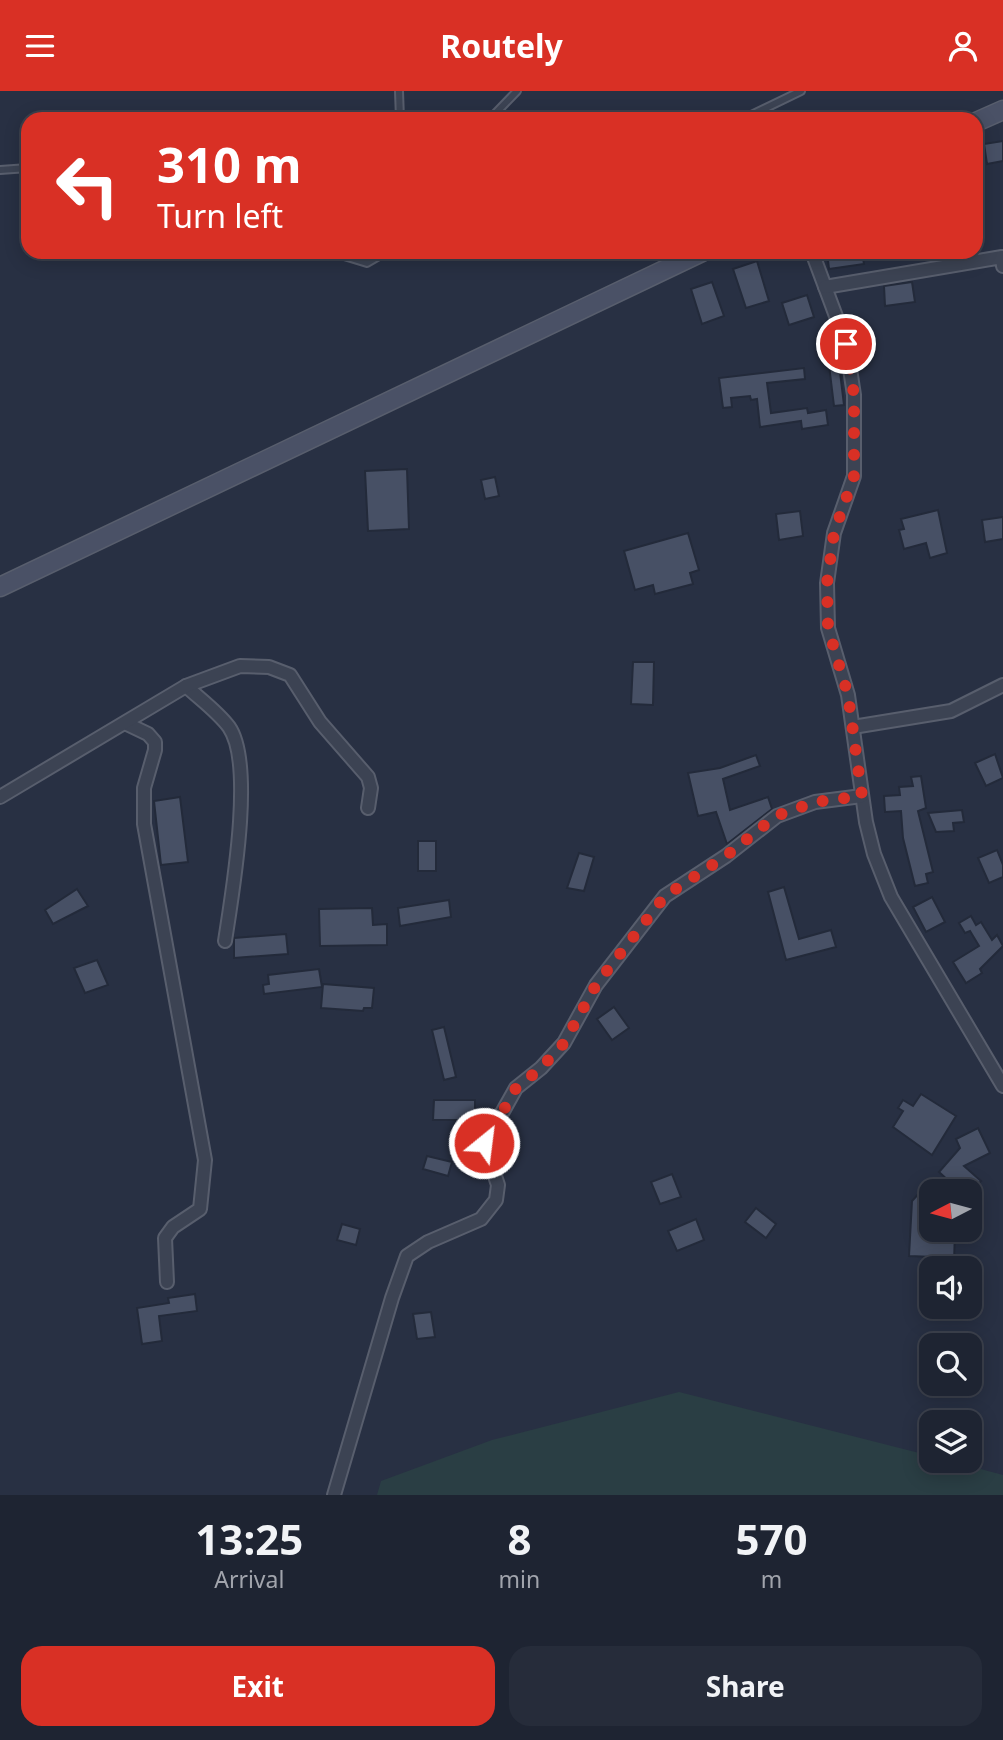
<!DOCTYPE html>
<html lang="en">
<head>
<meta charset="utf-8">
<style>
  :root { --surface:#1e2432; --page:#262c3a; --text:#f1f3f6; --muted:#a1a4ac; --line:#3c414d; --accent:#d93025 }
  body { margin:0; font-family:"Noto Sans",sans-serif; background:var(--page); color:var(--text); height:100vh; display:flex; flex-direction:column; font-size:26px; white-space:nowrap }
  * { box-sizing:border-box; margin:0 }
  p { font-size:23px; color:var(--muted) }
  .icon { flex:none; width:38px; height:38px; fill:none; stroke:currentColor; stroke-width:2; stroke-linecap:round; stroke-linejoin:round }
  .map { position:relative; height:1404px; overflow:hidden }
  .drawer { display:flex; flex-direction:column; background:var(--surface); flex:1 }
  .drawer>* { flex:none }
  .top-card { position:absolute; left:21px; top:21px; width:962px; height:147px; border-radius:21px; box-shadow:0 4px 18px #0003,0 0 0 2px var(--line); background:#d93025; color:#fff; overflow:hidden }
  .needle { width:46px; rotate:264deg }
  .tools { position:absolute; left:919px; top:1088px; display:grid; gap:14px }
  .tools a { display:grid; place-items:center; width:63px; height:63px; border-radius:14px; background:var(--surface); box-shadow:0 4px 18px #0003,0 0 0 2px var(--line); font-size:35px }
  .pin { position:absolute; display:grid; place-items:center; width:60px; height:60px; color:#fff; margin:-30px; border:4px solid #fff; border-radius:50%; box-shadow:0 2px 7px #0007 }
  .me { position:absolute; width:77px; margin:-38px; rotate:29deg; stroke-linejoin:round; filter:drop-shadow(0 0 5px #0008) }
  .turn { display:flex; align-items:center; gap:24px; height:147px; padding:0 21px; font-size:32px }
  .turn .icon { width:91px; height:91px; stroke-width:2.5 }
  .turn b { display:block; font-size:49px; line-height:60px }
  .eta { display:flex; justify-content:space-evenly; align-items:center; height:119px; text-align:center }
  .eta b { font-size:42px; font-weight:700; line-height:49px }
  .primary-button { display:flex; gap:14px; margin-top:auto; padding:14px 21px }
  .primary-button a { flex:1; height:80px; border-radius:21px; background:var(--accent); color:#fff; font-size:28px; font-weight:700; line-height:80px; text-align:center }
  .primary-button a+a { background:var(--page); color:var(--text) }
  header { display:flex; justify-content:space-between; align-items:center; height:91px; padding:0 21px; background:var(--accent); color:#fff; font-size:32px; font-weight:700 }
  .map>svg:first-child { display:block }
  .green { fill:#2a3e44 }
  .building { fill:#475065; stroke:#232a3a; stroke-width:2 }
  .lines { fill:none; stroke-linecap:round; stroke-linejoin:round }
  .service-casing { stroke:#585e6d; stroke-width:10 }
  .minor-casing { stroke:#585e6d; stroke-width:16 }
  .secondary-casing { stroke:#585e6d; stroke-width:21 }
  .service { stroke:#3c4353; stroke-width:6 }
  .minor { stroke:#3c4353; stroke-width:12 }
  .secondary { stroke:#4a5166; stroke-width:18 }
  .route { stroke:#d93025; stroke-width:12; stroke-dasharray:0 21.6 }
</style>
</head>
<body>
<header><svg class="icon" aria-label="menu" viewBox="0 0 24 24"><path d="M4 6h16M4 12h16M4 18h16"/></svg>Routely<svg class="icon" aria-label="person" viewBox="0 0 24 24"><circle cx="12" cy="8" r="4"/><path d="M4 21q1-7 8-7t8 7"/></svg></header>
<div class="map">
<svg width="1003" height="1404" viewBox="0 0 1003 1404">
  <rect width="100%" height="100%" fill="#283043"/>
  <path class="green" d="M679 1301 931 1365V1370H951L1003 1384V1404H377L381 1390 492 1349Z"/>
  <g class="building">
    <path d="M1003 50V70L987 73 984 53Z"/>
    <path d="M827 161H862L864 173 829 178Z"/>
    <path d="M757 170 769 210 746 217 733 178Z"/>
    <path d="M712 191 724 225 702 233 691 198Z"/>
    <path d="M912 191 915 211 885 215 884 195Z"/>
    <path d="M807 204 814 226 789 234 782 212Z"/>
    <path d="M839 273 844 314 834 315 829 274Z"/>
    <path d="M804 277 805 288 767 292 771 322 807 317 808 322 826 319 828 334 802 338 801 330 760 336 757 308 751 309 750 305 731 307 732 316 723 317 719 287Z"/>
    <path d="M407 378 409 438 368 440 365 380Z"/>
    <path d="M495 386 499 405 485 408 481 389Z"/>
    <path d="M938 419 947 462 930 467 926 452 904 458 899 439 904 438 901 428Z"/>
    <path d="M800 420 803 445 779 449 776 423Z"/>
    <path d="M1003 426V448L985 451 982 429Z"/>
    <path d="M688 442 699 479 690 482 693 493 655 503 653 494 635 499 624 460Z"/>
    <path d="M633 571H654L653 614 631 613Z"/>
    <path d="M995 663 1003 687 986 695 975 672Z"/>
    <path d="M756 664 760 675 723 688 730 719 768 706 772 718 727 753 716 721 698 725 688 682 720 677Z"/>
    <path d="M921 685 926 717 918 720 933 781 926 783 928 792 915 795 903 747 901 720 885 721 884 705 900 704 899 696 913 695 911 686Z"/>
    <path d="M180 706 188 771 161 774 154 710Z"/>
    <path d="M962 719 964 731 953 732 954 740 936 741 928 722Z"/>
    <rect x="418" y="750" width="18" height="30"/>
    <path d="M997 759 1003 774V786L989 792 978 767Z"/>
    <path d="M579 762 594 766 584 800 567 797Z"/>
    <path d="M784 796 799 848 831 839 836 856 786 869 768 801Z"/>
    <path d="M77 798 88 815 53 833 45 819Z"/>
    <path d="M932 806 945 831 926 841 913 816Z"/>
    <path d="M449 809 451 826 400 835 398 817Z"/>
    <path d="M372 817 373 834 387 833V854L320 855 319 818Z"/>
    <path d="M971 825 976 834 981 831 992 849 997 844 1003 855 980 878 982 882 966 892 953 871 979 855 970 840 965 842 959 832Z"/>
    <path d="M286 843 288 863 234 867V847Z"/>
    <path d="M97 869 108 894 85 902 74 877Z"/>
    <path d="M319 878 322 896 264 903 263 894 269 893 268 884Z"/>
    <path d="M323 893 374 897 372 917H364L363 920 321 917Z"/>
    <path d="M614 916 629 937 612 949 597 928Z"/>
    <path d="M444 936 456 986 444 989 432 939Z"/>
    <path d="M921 1003 956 1025 932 1064 893 1036 903 1020 898 1017 903 1009 913 1015Z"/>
    <path d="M434 1009H475V1029H433Z"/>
    <path d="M978 1037 990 1062 964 1075 981 1090 971 1101H961L939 1081 960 1057 956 1048Z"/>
    <path d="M427 1065 452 1071 448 1085 423 1078Z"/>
    <path d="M672 1083 681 1106 660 1113 651 1091Z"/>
    <path d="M931 1089V1139H955L954 1172 933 1171V1166L909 1165 912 1110Z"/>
    <path d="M756 1117 776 1133 766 1147 745 1131Z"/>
    <path d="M696 1128 704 1149 677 1160 668 1140Z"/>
    <path d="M342 1133 360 1138 356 1154 337 1149Z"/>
    <path d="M195 1203 197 1220 159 1225 162 1250 142 1253 137 1217 169 1212 168 1207Z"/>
    <path d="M431 1221 435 1246 417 1248 413 1223Z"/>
  </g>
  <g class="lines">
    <defs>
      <g id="service">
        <path d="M399 0 400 28"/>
        <path d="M490 28 517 0"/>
        <path d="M743 28 801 0"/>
        <path d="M0 79 28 77"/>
        <path d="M331 161 367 172 386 161"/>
      </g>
      <g id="minor">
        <path d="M812 161 846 252 854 304V385L834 442 827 492 828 537 848 604 866 731 874 763 891 806 1003 995"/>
        <path d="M825 196 1002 166 1003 175"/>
        <path d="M186 595C200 608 218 621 229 636 255 673 232 804 225 850"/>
        <path d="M125 632 148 643 155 651V659L144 697V733L205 1069 200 1118 173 1136 165 1147 167 1191"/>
        <path d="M853 636 951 620 1003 594"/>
        <path d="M0 706 186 595 240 575 269 576 290 584 320 631 368 686 371 697 368 717"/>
        <path d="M334 1404 392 1207 407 1165 428 1151 481 1128 496 1109 498 1094 484 1052 488 1033 502 1022 516 997 541 977 564 952 596 894 665 805 726 765 777 725 815 711 862 705"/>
      </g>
      <g id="secondary">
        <path d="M976 31 1003 19"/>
        <path d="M0 496 702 161"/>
      </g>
    </defs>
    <use href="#service" class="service-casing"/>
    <use href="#minor" class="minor-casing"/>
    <use href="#secondary" class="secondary-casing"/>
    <use href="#service" class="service"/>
    <use href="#minor" class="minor"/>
    <use href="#secondary" class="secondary"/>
  </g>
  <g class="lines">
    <path class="route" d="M484 1052 488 1033 502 1022 516 997 541 977 564 952 596 894 665 805 726 765 776 725 815 711 862 705 848 604 828 537 827 492 834 442 854 385V304L846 253"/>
  </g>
</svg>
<div class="tools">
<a><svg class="needle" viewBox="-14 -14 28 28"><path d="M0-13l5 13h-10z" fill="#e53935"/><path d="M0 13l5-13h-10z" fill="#a1a4ac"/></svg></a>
<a><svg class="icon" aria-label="sound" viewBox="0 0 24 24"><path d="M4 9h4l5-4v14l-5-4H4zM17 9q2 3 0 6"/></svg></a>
<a><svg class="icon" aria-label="search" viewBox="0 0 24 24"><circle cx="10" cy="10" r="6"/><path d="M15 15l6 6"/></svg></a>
<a><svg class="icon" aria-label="layers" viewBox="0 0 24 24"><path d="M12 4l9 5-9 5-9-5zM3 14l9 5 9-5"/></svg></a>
</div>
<div class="pin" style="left:846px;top:253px;background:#d93025"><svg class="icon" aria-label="arrive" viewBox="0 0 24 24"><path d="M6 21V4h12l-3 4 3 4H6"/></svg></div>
<svg class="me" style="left:484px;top:1052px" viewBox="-20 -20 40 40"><circle r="17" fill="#d93025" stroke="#fff" stroke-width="3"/><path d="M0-11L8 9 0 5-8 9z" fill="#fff"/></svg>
<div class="top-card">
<div class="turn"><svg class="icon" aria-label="left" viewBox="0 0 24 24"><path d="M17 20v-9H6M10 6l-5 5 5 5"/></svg><div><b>310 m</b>Turn left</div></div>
</div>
</div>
<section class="drawer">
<div class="eta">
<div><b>13:25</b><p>Arrival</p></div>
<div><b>8</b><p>min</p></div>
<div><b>570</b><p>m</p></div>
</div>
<div class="primary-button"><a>Exit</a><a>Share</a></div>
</section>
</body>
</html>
